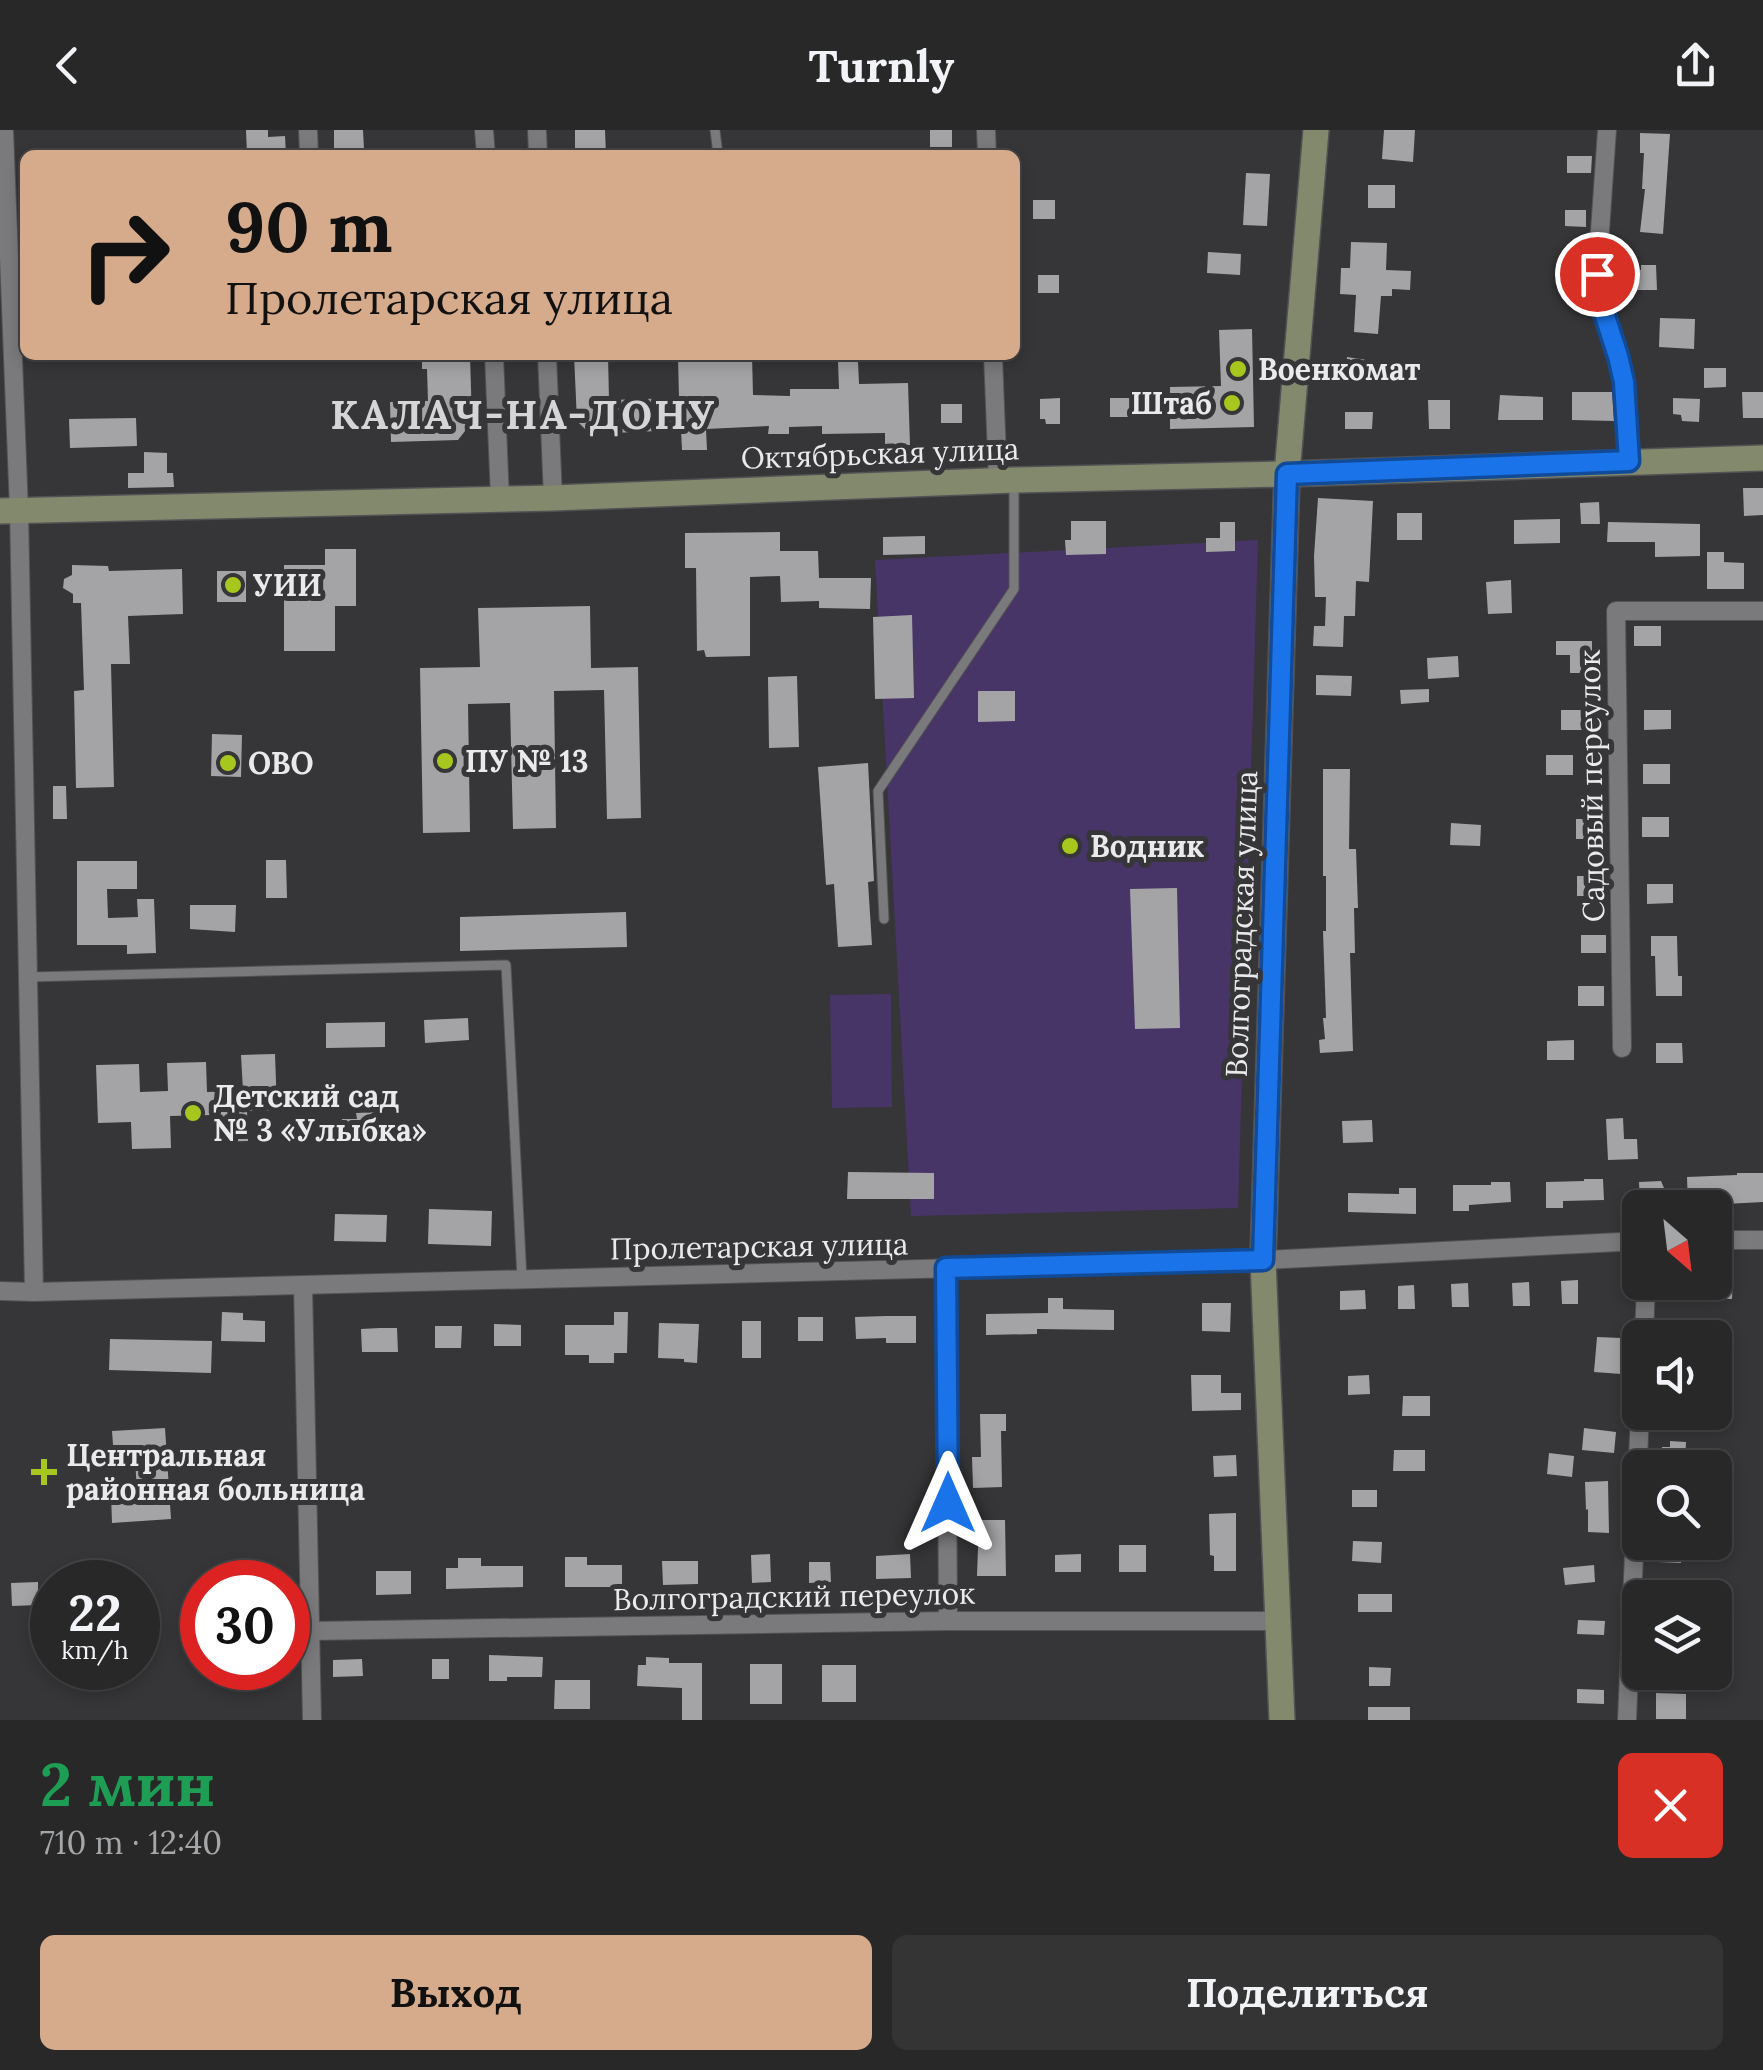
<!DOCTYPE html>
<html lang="ru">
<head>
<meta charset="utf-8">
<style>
  :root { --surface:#282829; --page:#343435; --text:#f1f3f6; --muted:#a5a6a8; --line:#444446; --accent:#d6ab8b }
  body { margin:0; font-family:Lora,serif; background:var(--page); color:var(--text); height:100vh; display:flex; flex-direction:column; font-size:38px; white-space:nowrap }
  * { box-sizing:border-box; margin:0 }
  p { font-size:32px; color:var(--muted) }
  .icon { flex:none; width:55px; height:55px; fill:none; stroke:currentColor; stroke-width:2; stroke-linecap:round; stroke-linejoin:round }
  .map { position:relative; height:1590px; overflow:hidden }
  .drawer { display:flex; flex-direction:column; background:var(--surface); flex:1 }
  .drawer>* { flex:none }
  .guide { position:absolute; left:20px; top:20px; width:1000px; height:210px; border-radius:15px; box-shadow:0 5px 15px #0003,0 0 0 2px var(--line); background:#d6ab8b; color:#111; overflow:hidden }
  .needle { width:65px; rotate:152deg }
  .controls { position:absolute; left:1622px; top:1060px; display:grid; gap:20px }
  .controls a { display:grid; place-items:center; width:110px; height:110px; border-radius:15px; background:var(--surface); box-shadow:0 5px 15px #0003,0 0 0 2px var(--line); font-size:50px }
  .speed { position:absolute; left:30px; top:1430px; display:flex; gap:20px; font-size:50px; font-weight:700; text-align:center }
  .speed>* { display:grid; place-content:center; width:130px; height:130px; border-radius:50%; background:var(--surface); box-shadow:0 5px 15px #0003,0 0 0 2px var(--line); line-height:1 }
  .speed small { font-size:25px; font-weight:400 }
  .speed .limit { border:15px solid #d22; background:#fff; color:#111 }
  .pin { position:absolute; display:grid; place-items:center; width:85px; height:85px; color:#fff; margin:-42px; border:5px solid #fff; border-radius:50%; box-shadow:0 2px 10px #0007 }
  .me { position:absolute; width:110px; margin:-55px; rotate:0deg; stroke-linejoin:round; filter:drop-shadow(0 0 8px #0008) }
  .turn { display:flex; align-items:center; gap:35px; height:210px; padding:0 40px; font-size:45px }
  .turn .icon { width:130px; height:130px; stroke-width:2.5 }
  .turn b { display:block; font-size:70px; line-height:85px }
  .round { display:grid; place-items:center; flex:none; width:105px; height:105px; border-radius:15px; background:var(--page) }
  .overview { display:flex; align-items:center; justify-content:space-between; height:170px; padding:0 40px }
  h1 { font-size:60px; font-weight:800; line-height:75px; color:#1e9e55 }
  .action { display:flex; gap:20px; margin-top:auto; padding:20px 40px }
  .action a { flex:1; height:115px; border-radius:15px; background:var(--accent); color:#111; font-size:40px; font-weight:800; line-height:115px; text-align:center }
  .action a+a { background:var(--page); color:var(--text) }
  header { display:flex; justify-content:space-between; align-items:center; height:130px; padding:0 40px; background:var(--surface); font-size:45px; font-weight:800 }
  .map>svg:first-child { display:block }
  .green { fill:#483568 }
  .building { fill:#a4a4a7 }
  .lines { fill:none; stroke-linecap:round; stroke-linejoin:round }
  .lane-casing { stroke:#525254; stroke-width:11 }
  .street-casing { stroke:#525254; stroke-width:20 }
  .secondary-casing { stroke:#525254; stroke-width:28 }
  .lane { stroke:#7a797c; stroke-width:9 }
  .street { stroke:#7a797c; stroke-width:18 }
  .secondary { stroke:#83896d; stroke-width:25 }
  .route-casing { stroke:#114b97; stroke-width:25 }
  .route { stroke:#1a73e8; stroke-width:18 }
  .poi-dot { fill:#a8c71e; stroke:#363537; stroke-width:4 }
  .labels { text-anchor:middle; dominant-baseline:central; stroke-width:10; stroke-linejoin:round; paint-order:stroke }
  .poi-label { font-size:30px; font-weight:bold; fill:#eae9eb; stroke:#363537; text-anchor:start }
  .street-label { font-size:30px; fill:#eae9eb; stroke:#363537 }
  .district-label { font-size:40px; font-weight:bold; letter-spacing:2.5px; fill:#d5d4d7; stroke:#363537 }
</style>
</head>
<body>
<header><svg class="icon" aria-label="back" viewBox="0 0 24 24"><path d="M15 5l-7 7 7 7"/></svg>Turnly<svg class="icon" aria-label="share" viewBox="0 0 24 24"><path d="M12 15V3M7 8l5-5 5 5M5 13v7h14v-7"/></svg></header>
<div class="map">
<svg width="1763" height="1590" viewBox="0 0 1763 1590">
  <rect width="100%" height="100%" fill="#363537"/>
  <g class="green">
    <path d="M1258 410 1238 1078 911 1086 875 430Z"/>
    <path d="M891 864 892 977 832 978 830 865Z"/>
  </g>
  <g class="building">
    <path d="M246 0H268V7L285 6 286 25H247Z"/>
    <path d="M334 0H363L364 19 334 20Z"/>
    <path d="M575 0H605L606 25H575Z"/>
    <rect x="930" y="0" width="22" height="17"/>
    <path d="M1384 0H1415L1413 32 1382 29Z"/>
    <path d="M1640 3 1670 4 1663 104 1640 102 1645 59H1642L1644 23H1640Z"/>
    <path d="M1567 26H1592L1591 43H1567Z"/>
    <path d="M1246 43 1270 44 1267 96 1243 95Z"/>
    <rect x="1368" y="55" width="27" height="23"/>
    <rect x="1033" y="70" width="22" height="19"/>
    <path d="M1565 80H1586V97L1565 96Z"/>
    <path d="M1351 112 1387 113 1386 140 1411 141 1410 160 1392 159V166H1381L1378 204 1354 202 1356 165 1340 164 1341 138H1350Z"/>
    <path d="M1208 122 1241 124 1240 145 1207 143Z"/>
    <path d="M1566 122 1586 123 1585 144 1564 143Z"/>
    <path d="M1641 135H1656L1657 160H1633V140H1641Z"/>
    <rect x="1038" y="145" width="21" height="18"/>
    <path d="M1660 188 1695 189 1694 219 1659 217Z"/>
    <path d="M1252 199 1254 297 1170 299V257L1221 256 1219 200Z"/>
    <path d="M422 225H470L472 292 458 310 391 312 390 272 428 271 427 239H422Z"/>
    <path d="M574 225H608L609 270 679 268 678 227 752 225 753 265 790 266V259H839L838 231H858L859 254 908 253 910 315 885 316V303L822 304V296L789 297V304H768L769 296 706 299 707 320H682L681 300 590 304 577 291Z"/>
    <path d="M1347 227 1374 231 1373 250 1345 248Z"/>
    <path d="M1704 238H1726V257L1704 258Z"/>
    <path d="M1572 262H1612L1614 291 1572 290Z"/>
    <path d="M1742 262H1763V288H1743Z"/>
    <path d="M1500 265 1543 267V290H1498Z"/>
    <path d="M1060 268V294H1046L1045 289H1040V269Z"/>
    <path d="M1110 268H1133L1132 287H1110Z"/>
    <path d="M1673 268 1700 269 1699 292 1682 291 1681 285 1673 284Z"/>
    <path d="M1428 270H1450V299H1429Z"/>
    <rect x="941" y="274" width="21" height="19"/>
    <path d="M1345 282H1373L1372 299H1345Z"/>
    <path d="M136 288 137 316 70 318 69 289Z"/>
    <path d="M144 322 167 323V343H173L174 357 128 358V343H144Z"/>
    <path d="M1743 358H1763V385L1744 386Z"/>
    <path d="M1318 368 1373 371 1369 452 1356 451 1355 486H1344L1343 517 1313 516 1314 496H1325L1326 467H1315L1314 426Z"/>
    <path d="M1599 372 1600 394H1581L1580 373Z"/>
    <rect x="1397" y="383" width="25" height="27"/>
    <path d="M1560 389V413L1514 414V390Z"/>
    <path d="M1071 391H1106V424L1066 425 1065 410H1071Z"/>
    <path d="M1220 392H1235V421L1206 422V408H1220Z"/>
    <path d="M1608 392 1700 394V426L1655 427V412H1607Z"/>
    <path d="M780 402V421H818L819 448H871L870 479 819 478V471L781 472 780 446 750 447V526L706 527 704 520 697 521 696 438H685V403Z"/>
    <path d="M925 406V424L883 425V407Z"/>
    <path d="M325 419H356V476H335V521H284V435H325Z"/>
    <path d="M1707 422H1724V432L1744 433V459H1707Z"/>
    <path d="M72 435 108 436 109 441 182 439 183 484 128 486 130 534H111L114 657 76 658 74 561 84 560 81 473H73V464L63 458 64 449 72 445Z"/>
    <rect x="217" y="441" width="29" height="31"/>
    <path d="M1511 450 1512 483 1488 484 1486 452Z"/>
    <path d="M590 476 591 538 638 537 641 688 607 689 604 560 554 561 556 698 513 699 510 573 468 574 470 702 423 703 420 538 480 537 478 478Z"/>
    <path d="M912 485 914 568 875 569 873 487Z"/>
    <rect x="1634" y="496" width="27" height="20"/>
    <path d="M1556 511H1592V543H1570V525H1556Z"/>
    <path d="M1458 526 1459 547 1428 549 1427 528Z"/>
    <path d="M1316 545 1352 546 1351 566 1316 565Z"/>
    <path d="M797 546 799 617 769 618 768 547Z"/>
    <path d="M1429 559V572L1401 574 1400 560Z"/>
    <path d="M978 561H1015V591L978 592Z"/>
    <rect x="1561" y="580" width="27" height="20"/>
    <path d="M1644 580H1671V599L1644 600Z"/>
    <path d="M212 604 242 605 241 647 211 646Z"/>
    <rect x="1546" y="625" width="27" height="20"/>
    <path d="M868 633 874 751 868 752 872 815 838 817 834 754 826 755 818 637Z"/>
    <rect x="1643" y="634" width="27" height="20"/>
    <path d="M1323 639H1350L1349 719H1356L1358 778H1354L1355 823H1350L1353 921 1320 923 1319 910 1325 909 1323 888H1326L1323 801H1326V746H1323Z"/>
    <path d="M53 656H66L67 689H53Z"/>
    <rect x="1642" y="687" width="27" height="20"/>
    <rect x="1576" y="689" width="27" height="20"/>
    <path d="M1451 693 1481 695 1480 716 1450 715Z"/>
    <path d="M266 730H286L287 768H266Z"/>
    <path d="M77 731H137V759H107L108 788 138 787 137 769H154L156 823 127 824V815H77Z"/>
    <rect x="1577" y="746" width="27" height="20"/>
    <path d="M1647 754H1673V773L1647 774Z"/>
    <path d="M1177 758 1180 898 1135 899 1130 759Z"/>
    <path d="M190 775H236L235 802 190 799Z"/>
    <path d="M626 782 627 817 460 821V787Z"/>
    <rect x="1581" y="805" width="25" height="18"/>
    <path d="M1651 806H1677L1678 846H1682V866H1656L1655 826H1651Z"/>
    <rect x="1578" y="856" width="26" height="20"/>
    <path d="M468 888 469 910 425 913 424 890Z"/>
    <path d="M385 892V917L326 918V893Z"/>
    <path d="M1574 910V930H1547V911Z"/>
    <path d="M1656 913H1682L1683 933H1656Z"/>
    <path d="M275 924 277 980 247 981 248 1011 212 1012V985L170 986 171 1018 132 1019 131 992 98 993 96 935 139 934 140 962 168 961 167 933 206 932 207 962 243 961 241 925Z"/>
    <path d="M379 982 380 1004 342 1005V989H357L356 983Z"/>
    <path d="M1623 988 1624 1009H1637L1638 1029 1608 1030 1606 989Z"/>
    <path d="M1372 990 1373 1012 1343 1013 1342 991Z"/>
    <path d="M848 1042 934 1043V1069H847Z"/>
    <path d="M1737 1043H1763V1072L1688 1076 1687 1047 1737 1045Z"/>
    <path d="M1584 1049H1603L1604 1070 1563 1071V1078H1546V1052L1584 1051Z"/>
    <path d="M1661 1051 1667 1065H1656L1657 1074 1640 1075 1639 1052Z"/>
    <path d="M1491 1052H1510L1511 1072 1469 1075V1081H1453V1055H1491Z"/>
    <path d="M1399 1058H1416V1084L1348 1082V1063L1399 1064Z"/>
    <path d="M429 1079 492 1081 491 1116 428 1114Z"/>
    <path d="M335 1084 387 1085 386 1112 334 1111Z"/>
    <path d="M1715 1143 1733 1144 1732 1169 1702 1168V1152H1715Z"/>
    <path d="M1578 1150V1174H1562L1561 1151Z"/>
    <path d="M1529 1152 1530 1176H1513L1512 1153Z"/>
    <path d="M1468 1153 1469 1177H1452L1451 1154Z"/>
    <path d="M1414 1155 1415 1179H1398V1156Z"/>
    <path d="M1365 1160 1366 1179 1340 1180V1161Z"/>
    <path d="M1048 1168H1063V1179L1114 1180V1200L1037 1199V1204L986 1205V1184L1048 1183Z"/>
    <path d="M1202 1173H1231L1230 1202 1202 1201Z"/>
    <path d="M222 1182 243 1183V1190L265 1191V1212L221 1211Z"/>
    <path d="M614 1182H628L627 1223H614V1233H589V1225H565V1195H614Z"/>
    <path d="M886 1186H916V1213H886V1208L856 1209 855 1187Z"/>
    <rect x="798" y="1187" width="25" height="24"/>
    <rect x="742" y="1191" width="19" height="37"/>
    <path d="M659 1193 699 1194 697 1233 684 1232V1229L658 1228Z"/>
    <path d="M494 1194 521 1195V1216H494Z"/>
    <path d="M435 1196H462L461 1218H435Z"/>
    <path d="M380 1198H397L398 1222H362L361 1199Z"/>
    <path d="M1621 1202 1632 1203 1633 1213 1637 1218 1635 1245 1594 1242 1597 1207 1621 1208Z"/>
    <path d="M110 1209 212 1211 211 1243 109 1240Z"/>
    <path d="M1191 1245H1221V1263H1241V1280L1192 1281Z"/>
    <path d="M1369 1245 1370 1264 1348 1265V1246Z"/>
    <path d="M1403 1266H1430V1286H1402Z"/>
    <path d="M980 1284H1006V1301H1001L1002 1357 973 1358 972 1327H981Z"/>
    <path d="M165 1298 171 1389 112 1393 111 1365 137 1363 135 1327 114 1328 112 1301Z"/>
    <path d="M1584 1298 1616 1302 1614 1323 1582 1320Z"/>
    <path d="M1670 1311 1686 1312 1685 1332 1661 1330 1662 1317H1670Z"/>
    <path d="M1394 1320H1425V1341H1393Z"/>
    <path d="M1549 1323 1574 1326 1572 1347 1547 1344Z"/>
    <path d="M1236 1325 1237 1346 1214 1347 1213 1326Z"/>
    <path d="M1608 1351 1609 1403 1588 1402V1379L1586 1380 1585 1352Z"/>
    <rect x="1352" y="1360" width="25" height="17"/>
    <path d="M1236 1383V1441H1214V1426L1210 1425 1209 1384Z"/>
    <path d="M979 1390H1005L1006 1446H977Z"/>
    <path d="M1353 1411 1382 1412 1381 1433 1352 1431Z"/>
    <path d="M1666 1413 1682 1414 1681 1433 1657 1432 1658 1419H1666Z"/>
    <rect x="1119" y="1415" width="27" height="27"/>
    <path d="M770 1424 771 1452 752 1453 751 1425Z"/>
    <path d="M910 1424 911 1448 876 1449V1426Z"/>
    <path d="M1081 1424V1442H1055V1425Z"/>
    <path d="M565 1427H587V1435H622V1457H565Z"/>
    <path d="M458 1428H481V1436H523V1457L446 1459V1438H458Z"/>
    <path d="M662 1431H698V1454L663 1455Z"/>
    <path d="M809 1432H830L831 1452 809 1453Z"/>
    <path d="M1594 1435 1595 1452 1565 1455 1563 1438Z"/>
    <path d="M376 1441H411V1464L376 1465Z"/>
    <path d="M38 1452V1475L12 1476 11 1453Z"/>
    <rect x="1358" y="1464" width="34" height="18"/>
    <path d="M1578 1490 1605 1491 1604 1505 1577 1504Z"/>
    <path d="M489 1525 543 1527 542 1547H507V1551H489Z"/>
    <path d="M646 1527 669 1528V1533H702V1590H682V1558L637 1556 638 1535H646Z"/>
    <path d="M362 1529 363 1546 333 1547V1530Z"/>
    <rect x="432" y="1529" width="17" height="20"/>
    <rect x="750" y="1534" width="32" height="40"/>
    <rect x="822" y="1535" width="34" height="37"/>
    <path d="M1369 1537 1391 1538 1390 1556H1369Z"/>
    <path d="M555 1550H590V1579H554Z"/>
    <path d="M1577 1559 1604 1560V1574L1577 1573Z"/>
    <path d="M1656 1563 1686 1564V1589H1656Z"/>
    <rect x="1368" y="1577" width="42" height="13"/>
  </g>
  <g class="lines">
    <defs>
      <g id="lane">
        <path d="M715 0 718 25"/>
        <path d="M884 789 878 661 1014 459V353"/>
        <path d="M29 847 506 835 522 1149"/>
      </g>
      <g id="street">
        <path d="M4 0 19 380 34 1162"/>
        <path d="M308 0 309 25"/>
        <path d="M484 0 486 25"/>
        <path d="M537 0 538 25"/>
        <path d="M986 0 987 25"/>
        <path d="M1607 0 1597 144 1601 174 1619 227 1624 251 1629 331"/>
        <path d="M494 225 500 369"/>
        <path d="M547 225 553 368"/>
        <path d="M993 225 998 351"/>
        <path d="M1622 918 1616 481H1763"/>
        <path d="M1715 1110H1763"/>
        <path d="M946 1138 948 1491"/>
        <path d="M303 1155 312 1590"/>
        <path d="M0 1161 34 1162 1263 1130 1640 1111"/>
        <path d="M1644 1208 1646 1152"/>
        <path d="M310 1501 948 1491H1278"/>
        <path d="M1627 1590 1640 1282"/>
      </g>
      <g id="secondary">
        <path d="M0 381 553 368 1014 350 1287 344 1763 328"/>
        <path d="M1282 1590 1263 1130 1287 344 1316 0"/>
      </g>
    </defs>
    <use href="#lane" class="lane-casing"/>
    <use href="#street" class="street-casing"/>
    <use href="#secondary" class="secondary-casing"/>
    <use href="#lane" class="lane"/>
    <use href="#street" class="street"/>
    <use href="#secondary" class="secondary"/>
  </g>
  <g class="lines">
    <defs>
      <path id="route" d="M948 1373 946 1138 1263 1130 1287 344 1629 331 1624 252 1618 226 1601 174 1597 144"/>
    </defs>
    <use href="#route" class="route-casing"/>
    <use href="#route" class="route"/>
  </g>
  <g class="poi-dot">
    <circle cx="1238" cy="239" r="10"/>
    <circle cx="1232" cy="273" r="10"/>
    <circle cx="233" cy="455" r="10"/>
    <circle cx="445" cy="631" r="10"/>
    <circle cx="228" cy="633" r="10"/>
    <circle cx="1070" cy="716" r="10"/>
    <circle cx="193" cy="983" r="10"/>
    <path d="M39 1327h10v10h10v10h-10v10h-10v-10h-10v-10h10z"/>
  </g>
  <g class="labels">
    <g class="poi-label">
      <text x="1258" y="239">Военкомат</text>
      <text x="1212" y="273" text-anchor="end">Штаб</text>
      <text x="253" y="455">УИИ</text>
      <text x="465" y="631">ПУ № 13</text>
      <text x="248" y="633">ОВО</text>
      <text x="1090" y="716">Водник</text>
      <text x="213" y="966">Детский сад<tspan x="213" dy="34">№ 3 «Улыбка»</tspan></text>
      <text x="66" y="1325">Центральная<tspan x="66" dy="34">районная больница</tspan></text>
    </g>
    <g class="street-label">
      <text transform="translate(880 323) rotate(-2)">Октябрьская улица</text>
      <text transform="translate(1591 656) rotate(-91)">Садовый переулок</text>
      <text transform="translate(1241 794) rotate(-88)">Волгоградская улица</text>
      <text transform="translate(759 1116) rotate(-1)">Пролетарская улица</text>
      <text transform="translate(794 1466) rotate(-1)">Волгоградский переулок</text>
    </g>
    <g class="district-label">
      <text x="524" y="284">КАЛАЧ-НА-ДОНУ</text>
    </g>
  </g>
</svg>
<div class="controls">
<a><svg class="needle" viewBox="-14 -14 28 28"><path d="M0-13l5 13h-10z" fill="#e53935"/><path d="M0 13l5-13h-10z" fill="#a5a6a8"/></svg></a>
<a><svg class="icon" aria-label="sound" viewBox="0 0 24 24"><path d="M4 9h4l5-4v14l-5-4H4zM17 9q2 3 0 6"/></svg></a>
<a><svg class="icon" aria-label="search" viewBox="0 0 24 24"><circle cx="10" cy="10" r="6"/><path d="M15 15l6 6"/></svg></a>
<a><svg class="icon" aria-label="layers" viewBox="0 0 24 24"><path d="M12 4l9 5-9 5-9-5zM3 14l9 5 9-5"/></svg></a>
</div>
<div class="speed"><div>22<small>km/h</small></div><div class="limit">30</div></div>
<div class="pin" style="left:1597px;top:144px;background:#d93025"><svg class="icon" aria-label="arrive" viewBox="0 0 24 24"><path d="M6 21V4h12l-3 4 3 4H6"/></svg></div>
<svg class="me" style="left:948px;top:1373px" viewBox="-20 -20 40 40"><path d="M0-17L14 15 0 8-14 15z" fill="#1a73e8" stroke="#fff" stroke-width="4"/></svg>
<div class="guide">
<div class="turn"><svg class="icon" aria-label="right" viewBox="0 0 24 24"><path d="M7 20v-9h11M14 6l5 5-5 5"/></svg><div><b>90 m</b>Пролетарская улица</div></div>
</div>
</div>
<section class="drawer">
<div class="overview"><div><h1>2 мин</h1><p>710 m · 12:40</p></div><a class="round" style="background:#d93025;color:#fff"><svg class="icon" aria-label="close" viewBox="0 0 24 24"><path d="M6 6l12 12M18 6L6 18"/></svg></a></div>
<div class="action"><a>Выход</a><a>Поделиться</a></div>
</section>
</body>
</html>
